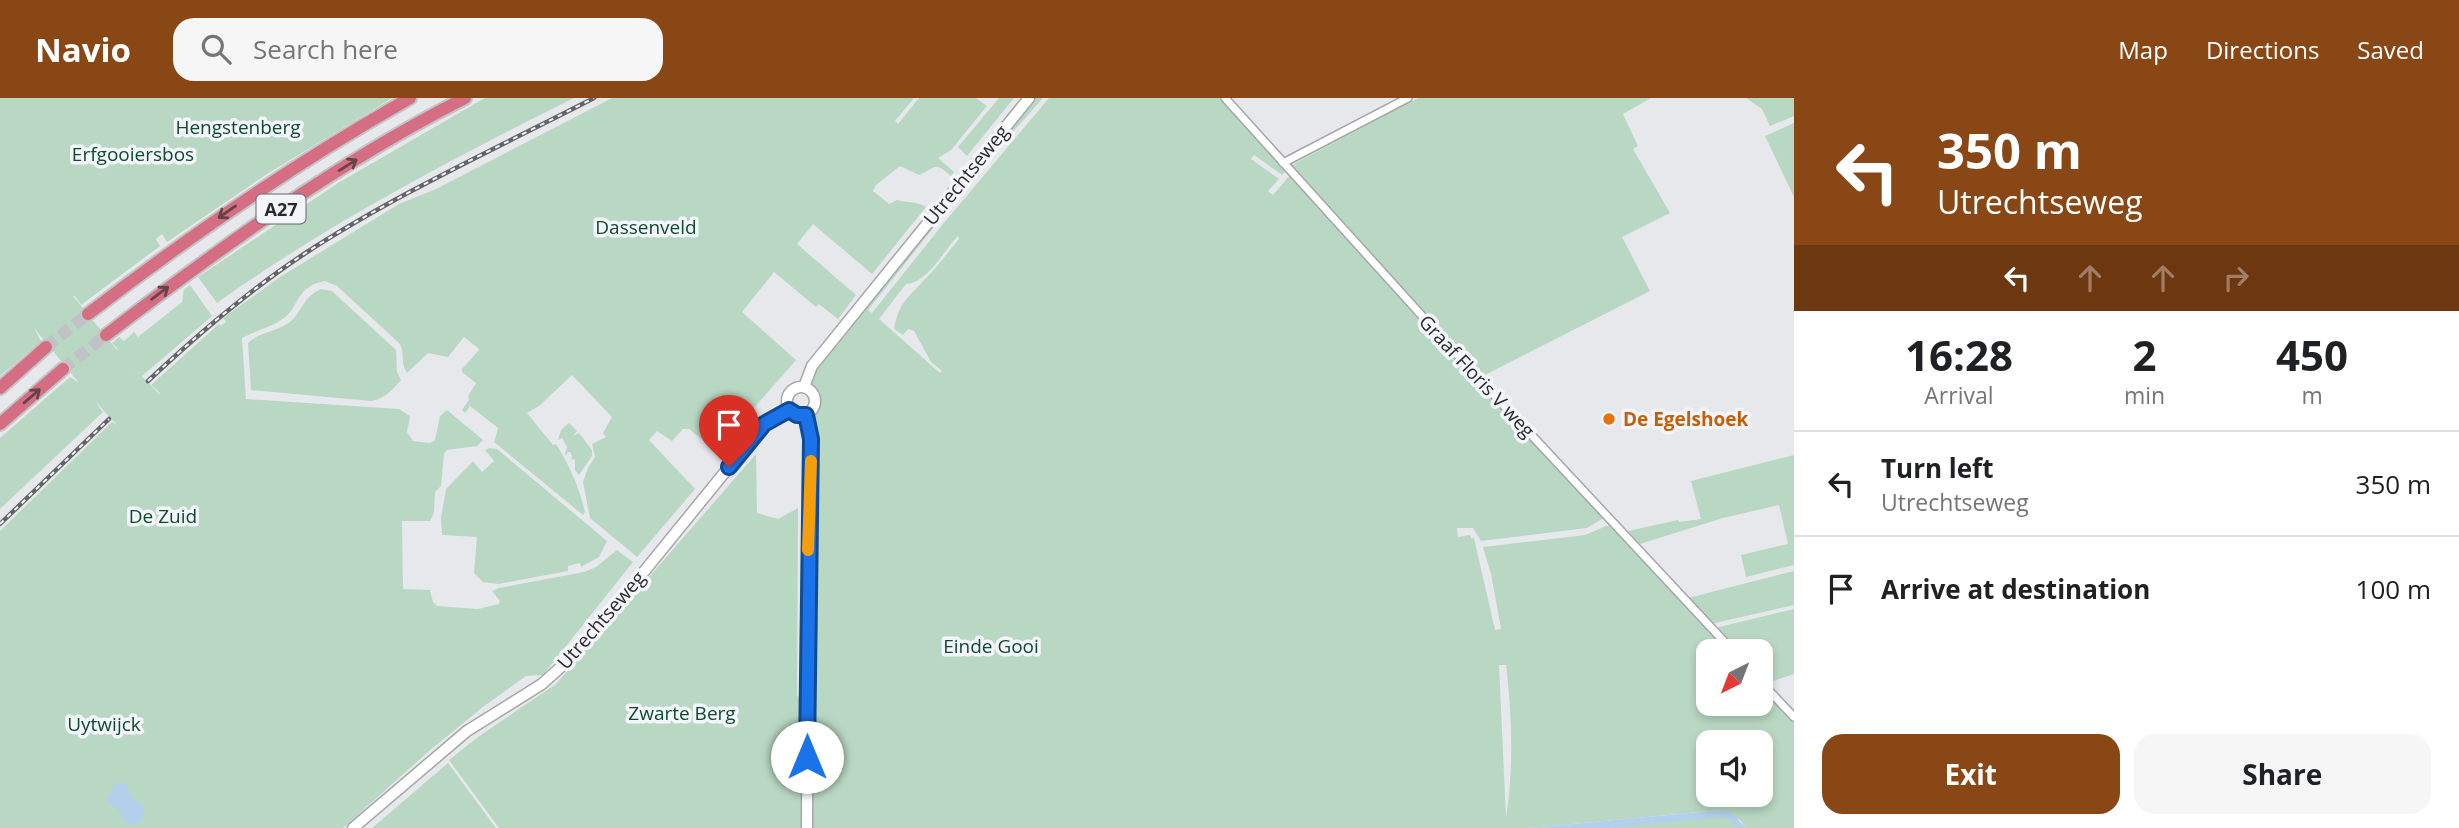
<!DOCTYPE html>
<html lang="en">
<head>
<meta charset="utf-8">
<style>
  :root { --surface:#fff; --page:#f6f6f6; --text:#202124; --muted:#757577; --line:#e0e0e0; --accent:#894715 }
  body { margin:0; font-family:"Open Sans",sans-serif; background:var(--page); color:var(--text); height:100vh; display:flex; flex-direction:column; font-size:26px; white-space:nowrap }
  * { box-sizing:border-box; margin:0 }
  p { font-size:23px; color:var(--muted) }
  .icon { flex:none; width:38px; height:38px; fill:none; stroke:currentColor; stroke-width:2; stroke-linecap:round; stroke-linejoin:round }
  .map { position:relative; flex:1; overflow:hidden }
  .drawer { display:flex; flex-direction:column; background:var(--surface); width:665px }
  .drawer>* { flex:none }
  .banner { background:#894715; color:#fff; overflow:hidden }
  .needle { width:46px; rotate:222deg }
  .buttons { position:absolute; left:1696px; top:541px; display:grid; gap:14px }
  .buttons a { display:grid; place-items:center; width:77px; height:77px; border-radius:14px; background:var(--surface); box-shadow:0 4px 10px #0003; font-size:35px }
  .pin { position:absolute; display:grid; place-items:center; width:60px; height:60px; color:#fff; margin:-72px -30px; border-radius:50% 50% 50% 0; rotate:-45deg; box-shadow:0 0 7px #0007 }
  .pin .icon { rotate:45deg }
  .me { position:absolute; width:77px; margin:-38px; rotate:0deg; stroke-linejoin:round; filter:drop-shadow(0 0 5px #0008) }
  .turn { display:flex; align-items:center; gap:24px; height:147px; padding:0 28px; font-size:32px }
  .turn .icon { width:91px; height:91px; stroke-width:2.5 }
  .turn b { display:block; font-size:49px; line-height:60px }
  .lanes { display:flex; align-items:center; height:66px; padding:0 28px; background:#0003; justify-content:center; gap:35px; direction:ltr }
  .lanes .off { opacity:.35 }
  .eta { display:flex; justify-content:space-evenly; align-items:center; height:119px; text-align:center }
  .eta b { font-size:42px; font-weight:700; line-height:49px }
  .action { display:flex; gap:14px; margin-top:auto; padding:14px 28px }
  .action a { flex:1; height:80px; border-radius:21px; background:var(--accent); color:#fff; font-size:28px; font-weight:700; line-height:80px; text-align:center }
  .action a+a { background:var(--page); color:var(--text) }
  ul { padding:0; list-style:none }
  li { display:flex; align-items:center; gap:21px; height:105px; padding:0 28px; border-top:2px solid var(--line) }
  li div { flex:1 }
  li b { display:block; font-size:26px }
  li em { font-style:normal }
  header { display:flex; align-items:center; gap:42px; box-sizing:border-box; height:98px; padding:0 35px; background:var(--accent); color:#fff }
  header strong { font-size:33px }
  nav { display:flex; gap:38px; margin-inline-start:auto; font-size:24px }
  .search { width:490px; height:63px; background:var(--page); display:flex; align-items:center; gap:18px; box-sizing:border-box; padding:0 24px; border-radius:21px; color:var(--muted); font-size:26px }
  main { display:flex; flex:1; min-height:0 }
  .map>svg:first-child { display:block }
  .green { fill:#b9d8c3; fill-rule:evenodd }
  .water { fill:#b2d0eb }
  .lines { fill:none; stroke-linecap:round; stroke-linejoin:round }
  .motorway-tunnel { stroke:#c1c2c6; stroke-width:12; stroke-dasharray:12 6; stroke-linecap:butt }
  .minor-casing { stroke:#a6a6aa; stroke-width:10 }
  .secondary-casing { stroke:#a6a6aa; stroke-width:13 }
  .motorway-casing { stroke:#c3c3c4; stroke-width:16 }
  .minor { stroke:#fff; stroke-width:7 }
  .secondary { stroke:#fff; stroke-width:10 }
  .motorway { stroke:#d66e83; stroke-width:12 }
  .rail-casing { stroke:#636466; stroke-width:4.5 }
  .rail { stroke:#f4f5fa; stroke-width:2; stroke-dasharray:5; stroke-linecap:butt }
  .oneway { stroke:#66424a }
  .route-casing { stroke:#114b97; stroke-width:18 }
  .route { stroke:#1a73e8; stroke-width:12 }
  .slow { stroke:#f59e0b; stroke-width:12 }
  .food-dot { fill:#e8710a; stroke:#f4f5fa; stroke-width:2.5 }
  .labels { text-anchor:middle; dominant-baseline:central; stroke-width:7; stroke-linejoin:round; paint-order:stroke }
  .shield { fill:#f4f5fa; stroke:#67676a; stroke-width:2 }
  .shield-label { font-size:18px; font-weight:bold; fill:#2a2a2c }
  .park-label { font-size:19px; fill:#0e4b2c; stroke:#f4f5fa }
  .street-label { font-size:19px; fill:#2a2a2c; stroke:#f4f5fa }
  .food-label { font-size:19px; font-weight:bold; fill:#c56008; stroke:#f4f5fa; text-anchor:start }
</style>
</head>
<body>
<header>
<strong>Navio</strong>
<div class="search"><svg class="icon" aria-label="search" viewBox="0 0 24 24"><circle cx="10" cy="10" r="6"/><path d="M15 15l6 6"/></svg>Search here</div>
<nav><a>Map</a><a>Directions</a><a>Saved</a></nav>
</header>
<main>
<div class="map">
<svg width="1794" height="730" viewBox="0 0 1794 730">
  <rect width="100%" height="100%" fill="#e7e8ec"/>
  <g class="green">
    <path d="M0 0H392L267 76 167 144 162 136 156 141 160 148 81 207 75 198H73L117 252 118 251 112 245 119 239 124 243 134 234 138 239 182 204 184 191 190 187 212 218 142 278 131 267 159 296 160 295 151 287 219 226 221 228 226 224 223 220 280 179 399 106 436 91 612 0H914L895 23 898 26 919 0H976L987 8 951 52 938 60 954 74 951 78C933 63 938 69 919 77L900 68 876 87 873 93 889 106 897 102C908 105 917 103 926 109L872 176 813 126 797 146 856 197 838 221 819 206 816 209 774 174 742 214 796 262 731 336 720 326 705 344 689 331H683L672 343 657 333 649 342 695 391 637 459 590 420 583 384 588 370 595 359 592 346 606 339 603 335 612 319 572 277 539 308 527 315 553 347 556 346C570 368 579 389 585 414L583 417 494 344 498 330 470 308 465 315 462 312 469 302 468 298 476 285 462 274V271L479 252 478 250 464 239 448 259 428 255 407 275C400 264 405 256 400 246L337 188 325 183C295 189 300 208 284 220 272 229 255 233 242 240L246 301 399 311 410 318 407 334 413 343 430 345 435 342 440 318 447 312 483 342 477 348 447 352 444 356 441 388 435 394 434 415 430 423H402L403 491 430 492 433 504 437 508 478 511 499 506 500 503 492 493 499 490 584 474 596 469 617 452 633 464 543 577 526 578 483 609 429 653 343 730H0V433L112 324 117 327 95 303 103 314 0 411V340L70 279 79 285 34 230 41 243 0 278Z"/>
    <path d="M485 0H574C452 61 329 125 217 205L198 179 338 85Z"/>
    <path d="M999 0H1014L967 58 958 49Z"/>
    <path d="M1034 0H1043L982 69 868 212 872 215 943 126 1049 0H1219L1286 73 1282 77 1254 57 1251 61 1279 81 1268 93 1273 97 1290 77 1477 284 1602 416V421L1587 430 1481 443 1473 430H1457L1458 439 1470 437 1471 440H1474L1495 532 1501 531 1491 476 1483 449 1585 437 1606 428H1613L1729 553H1708V606H1760L1761 587 1794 622V730H1746L1740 722 1721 712 1529 730H807L810 264 956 95ZM958 138 959 141C948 154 938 168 926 180 908 200 899 204 894 231L903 237 908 231 914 233 931 264 942 273 940 275 879 221 906 186C929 184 943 153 958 138ZM1499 567H1506C1512 616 1514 670 1506 719ZM1708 644H1760V696H1708Z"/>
    <path d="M1418 0H1651L1623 16 1638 48 1633 51 1670 115 1622 139 1650 193 1481 279 1290 68Z"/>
    <path d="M1746 0H1794V18L1770 28 1762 11Z"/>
    <path d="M1794 25V99L1765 38Z"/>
    <path d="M321 191 332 193 396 252 397 274 401 282C392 292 385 301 371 303L251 292 248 245C260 234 278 233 290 224 303 212 303 199 321 191Z"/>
    <path d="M569 325 577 333 573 338 579 335 592 352V358L579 377 575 372V362L572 361 571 364 572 358 570 354H568L566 358 565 356 567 349 562 340 558 342 561 332Z"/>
    <path d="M489 350 497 351 607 443 599 459 581 469 580 465 568 468V473L498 486 483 484 474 475 477 439 442 437 441 420 446 391 473 363 482 374 494 363 485 352Z"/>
    <path d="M756 356 757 415 778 421 798 410 797 598 802 601 804 607 803 680 796 681V687L803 688V730H499L449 662 478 639 556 586Z"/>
    <path d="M1794 357V467L1746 479 1741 457 1788 446 1779 407 1723 420 1640 446 1628 433 1678 422 1679 424 1701 421 1691 383Z"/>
    <path d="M805 388 803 593H802L799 591 801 451Z"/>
    <path d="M1794 473V507L1711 526 1688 500Z"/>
    <path d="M1794 511V576L1767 585 1761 577 1760 553H1738L1715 530Z"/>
    <path d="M448 665 496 730H372Z"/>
    <path d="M1730 717 1738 730H1606Z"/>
  </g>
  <g class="water">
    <path d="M117 685 126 686 131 699 143 707 144 718 139 725C121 730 125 721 118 712 115 708 111 707 108 705L107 699 113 693 112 690Z"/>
    <path d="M1722 712 1732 715 1746 730H1737L1729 722 1721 719 1608 730H1529Z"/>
  </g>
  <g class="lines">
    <g class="motorway-tunnel">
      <path d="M46 249 88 216"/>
      <path d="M63 271 106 237"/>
    </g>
    <defs>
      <g id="minor">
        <path d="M1225 0 1480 282 1733 553"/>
        <path d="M1283 65 1408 0"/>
        <path d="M1760 583 1794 619"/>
      </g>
      <g id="secondary">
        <circle cx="801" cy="303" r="14"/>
        <path d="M804 289 812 268 1029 0"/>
        <path d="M806 317 811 341 808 469 807 730"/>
        <path d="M353 730 467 633 542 586 562 568 616 508 764 326 789 312"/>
      </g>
      <g id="motorway">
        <path d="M88 216C191 137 297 64 410 0"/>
        <path d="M106 237C220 150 337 65 465 0"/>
        <path d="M0 290 46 249"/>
        <path d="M0 326 63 271"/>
      </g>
    </defs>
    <use href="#minor" class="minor-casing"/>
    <use href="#secondary" class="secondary-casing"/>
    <use href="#motorway" class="motorway-casing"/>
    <use href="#minor" class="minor"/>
    <use href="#secondary" class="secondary"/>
    <use href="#motorway" class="motorway"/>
    <defs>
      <g id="rail">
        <path d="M148 283C197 237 248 193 304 156 396 96 497 50 594 0"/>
        <path d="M0 426 109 321"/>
      </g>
    </defs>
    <use href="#rail" class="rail-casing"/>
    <use href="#rail" class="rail"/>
  </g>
  <defs><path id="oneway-shaft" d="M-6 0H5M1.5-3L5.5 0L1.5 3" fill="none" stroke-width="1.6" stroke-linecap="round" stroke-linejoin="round" transform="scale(1.75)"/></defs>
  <g class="oneway">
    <use href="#oneway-shaft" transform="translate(348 67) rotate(-32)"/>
    <use href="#oneway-shaft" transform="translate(227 114) rotate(145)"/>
    <use href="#oneway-shaft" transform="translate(160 195) rotate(-37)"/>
    <use href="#oneway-shaft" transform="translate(32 298) rotate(-41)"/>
  </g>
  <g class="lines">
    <defs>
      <path id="route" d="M729 369 764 326 789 312 797 317H806L811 341 807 659"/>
    </defs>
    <use href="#route" class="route-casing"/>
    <use href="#route" class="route"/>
    <path class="slow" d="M808 452 811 363"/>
  </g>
  <circle class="food-dot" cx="1609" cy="321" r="7"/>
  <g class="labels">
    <rect class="shield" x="256.5" y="96.5" width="49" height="29" rx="5"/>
    <g class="shield-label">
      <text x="281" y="111">A27</text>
    </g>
    <g class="park-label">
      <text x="238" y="29">Hengstenberg</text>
      <text x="133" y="56">Erfgooiersbos</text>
      <text x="646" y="129">Dassenveld</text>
      <text x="163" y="418">De Zuid</text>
      <text x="991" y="548">Einde Gooi</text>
      <text x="682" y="615">Zwarte Berg</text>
      <text x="104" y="626">Uytwijck</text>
    </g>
    <g class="street-label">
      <text transform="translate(966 77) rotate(-51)">Utrechtseweg</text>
      <text transform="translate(1477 278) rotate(47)">Graaf Floris V weg</text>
      <text transform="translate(601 522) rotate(-49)">Utrechtseweg</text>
    </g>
    <g class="food-label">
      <text x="1623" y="321">De Egelshoek</text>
    </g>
  </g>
</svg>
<div class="buttons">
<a><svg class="needle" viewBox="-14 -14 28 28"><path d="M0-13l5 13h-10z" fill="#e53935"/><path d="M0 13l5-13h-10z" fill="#757577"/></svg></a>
<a><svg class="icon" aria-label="sound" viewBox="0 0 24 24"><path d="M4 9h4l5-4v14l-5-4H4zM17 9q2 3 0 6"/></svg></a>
</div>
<div class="pin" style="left:729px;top:369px;background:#d93025"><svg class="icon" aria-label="arrive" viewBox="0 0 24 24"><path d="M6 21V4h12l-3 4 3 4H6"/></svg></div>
<svg class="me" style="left:807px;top:659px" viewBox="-20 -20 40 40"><circle r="19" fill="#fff"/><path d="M0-13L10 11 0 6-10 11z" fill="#1a73e8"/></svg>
</div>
<section class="drawer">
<div class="banner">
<div class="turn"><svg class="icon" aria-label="left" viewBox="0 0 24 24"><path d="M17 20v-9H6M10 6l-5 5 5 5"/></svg><div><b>350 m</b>Utrechtseweg</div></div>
<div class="lanes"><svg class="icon" aria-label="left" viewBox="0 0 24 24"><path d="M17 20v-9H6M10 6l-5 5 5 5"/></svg><svg class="icon off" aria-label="ahead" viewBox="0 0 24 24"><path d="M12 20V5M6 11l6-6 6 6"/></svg><svg class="icon off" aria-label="ahead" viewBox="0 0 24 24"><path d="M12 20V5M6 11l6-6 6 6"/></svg><svg class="icon off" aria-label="right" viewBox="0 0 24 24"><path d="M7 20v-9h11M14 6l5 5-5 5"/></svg></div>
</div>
<div class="eta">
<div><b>16:28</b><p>Arrival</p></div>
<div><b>2</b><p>min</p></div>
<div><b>450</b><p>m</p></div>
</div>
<ul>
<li><svg class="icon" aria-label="left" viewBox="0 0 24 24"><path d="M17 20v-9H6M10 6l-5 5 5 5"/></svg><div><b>Turn left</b><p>Utrechtseweg</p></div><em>350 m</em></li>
<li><svg class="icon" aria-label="arrive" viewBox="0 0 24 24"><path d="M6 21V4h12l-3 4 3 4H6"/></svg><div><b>Arrive at destination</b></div><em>100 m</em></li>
</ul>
<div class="action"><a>Exit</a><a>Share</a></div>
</section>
</main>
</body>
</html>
